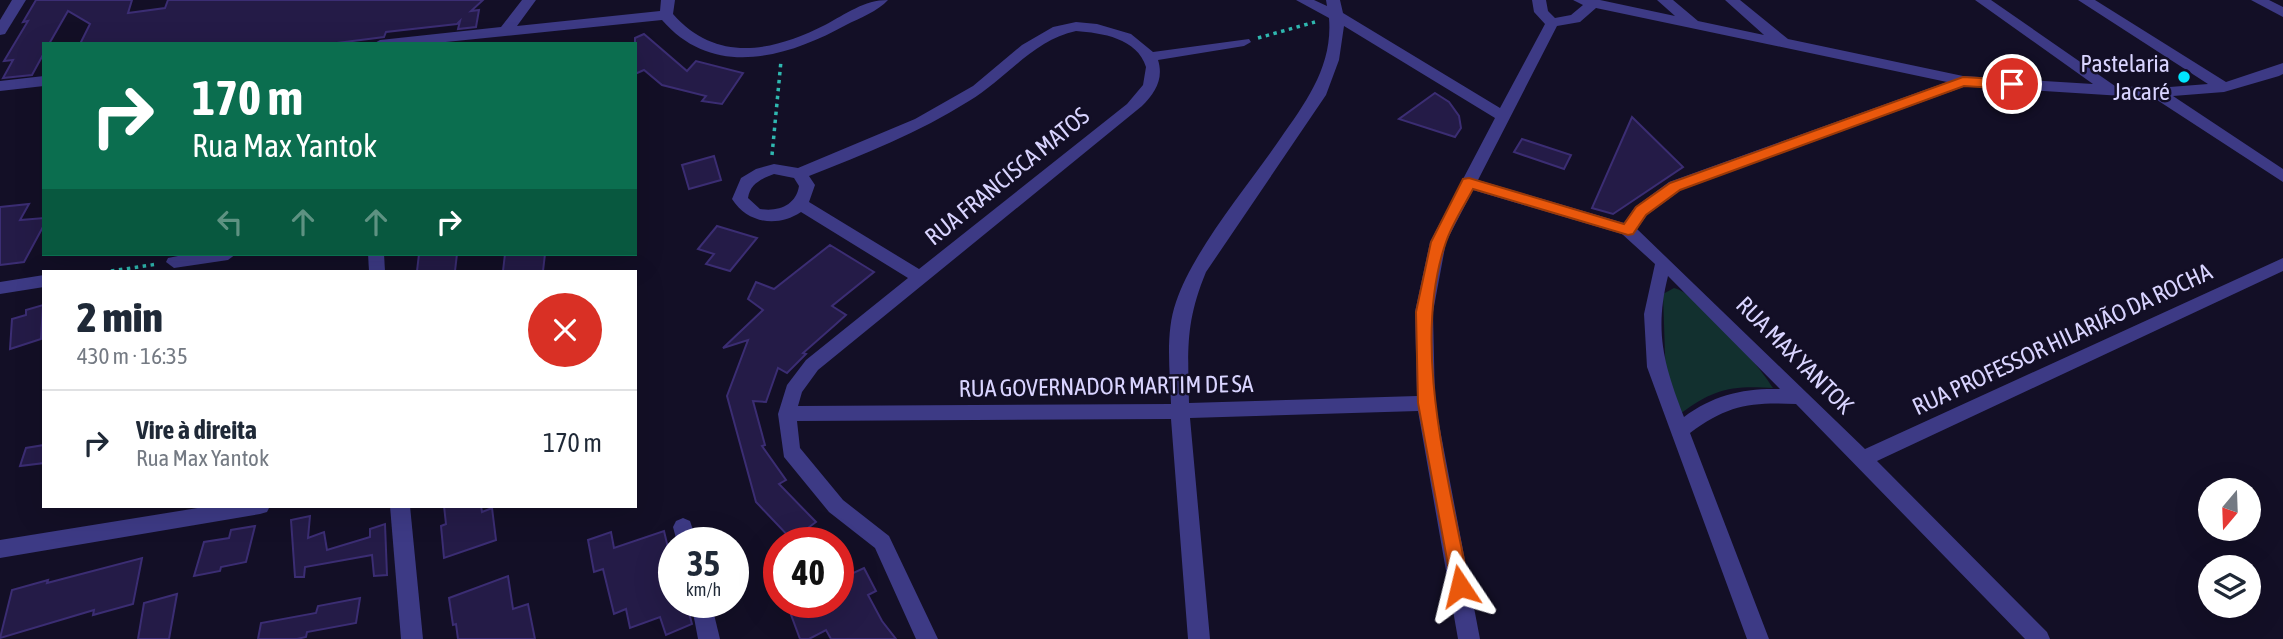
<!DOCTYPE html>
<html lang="pt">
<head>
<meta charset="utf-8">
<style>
  :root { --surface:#fff; --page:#f2f2f3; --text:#1f2937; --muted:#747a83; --line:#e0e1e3 }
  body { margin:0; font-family:"Asap Condensed",sans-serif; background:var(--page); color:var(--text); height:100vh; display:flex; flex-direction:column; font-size:26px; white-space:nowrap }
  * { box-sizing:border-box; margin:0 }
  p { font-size:23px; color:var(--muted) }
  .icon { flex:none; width:38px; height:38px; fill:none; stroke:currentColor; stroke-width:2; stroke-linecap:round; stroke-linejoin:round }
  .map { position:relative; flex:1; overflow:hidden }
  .side { position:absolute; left:42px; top:270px; width:595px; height:238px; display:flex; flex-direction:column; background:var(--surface); border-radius:0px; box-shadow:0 7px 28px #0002 }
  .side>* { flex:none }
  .guide { position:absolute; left:42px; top:42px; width:595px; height:214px; border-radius:0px; box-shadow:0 7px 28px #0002; background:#0b6e4f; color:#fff; overflow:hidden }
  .needle { width:46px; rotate:199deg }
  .controls { position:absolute; left:2198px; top:478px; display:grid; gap:14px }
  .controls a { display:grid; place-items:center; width:63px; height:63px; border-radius:50%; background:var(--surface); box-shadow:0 7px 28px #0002; font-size:35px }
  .speed { position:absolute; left:658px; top:527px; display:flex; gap:14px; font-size:35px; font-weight:700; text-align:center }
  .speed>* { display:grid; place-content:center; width:91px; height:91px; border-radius:50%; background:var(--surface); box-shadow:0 7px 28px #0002; line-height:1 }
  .speed small { font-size:18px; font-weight:400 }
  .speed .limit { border:10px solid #d22; background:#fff; color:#111 }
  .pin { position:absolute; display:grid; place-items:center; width:60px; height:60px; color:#fff; margin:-30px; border:4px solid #fff; border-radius:50%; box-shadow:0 2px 7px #0007 }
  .me { position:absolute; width:77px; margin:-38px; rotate:350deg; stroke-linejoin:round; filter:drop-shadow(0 0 5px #0008) }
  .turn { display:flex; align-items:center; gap:24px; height:147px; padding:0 35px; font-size:32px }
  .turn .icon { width:91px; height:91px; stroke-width:2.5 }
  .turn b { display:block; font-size:49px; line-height:60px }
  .lanes { display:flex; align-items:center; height:66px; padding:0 35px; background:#0003; justify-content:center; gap:35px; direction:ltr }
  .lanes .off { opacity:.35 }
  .round { display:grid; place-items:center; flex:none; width:74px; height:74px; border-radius:37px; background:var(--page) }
  .head { display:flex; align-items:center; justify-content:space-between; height:119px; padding:0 35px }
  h1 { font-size:42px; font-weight:800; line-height:52px }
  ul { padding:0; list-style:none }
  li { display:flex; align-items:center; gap:21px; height:105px; padding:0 35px; border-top:2px solid var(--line) }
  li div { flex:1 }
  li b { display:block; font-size:26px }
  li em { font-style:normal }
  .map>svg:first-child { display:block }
  .green { fill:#12302f }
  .building { fill:#241b47; stroke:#3b2d73; stroke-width:2 }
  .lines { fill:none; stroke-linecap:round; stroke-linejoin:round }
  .path { stroke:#2fb8b0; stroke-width:3.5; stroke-dasharray:3.5 4.5; stroke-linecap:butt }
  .minor { fill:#3d3a85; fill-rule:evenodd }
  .route { fill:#ea580c; stroke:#983908; stroke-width:2 }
  .poi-dot { fill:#00e5ff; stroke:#130f26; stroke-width:2.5 }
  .labels { text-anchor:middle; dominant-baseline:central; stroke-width:5; stroke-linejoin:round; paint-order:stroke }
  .poi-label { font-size:24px; fill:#d9d4ff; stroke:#130f26; text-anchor:end }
  .street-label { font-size:24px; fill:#d9d4ff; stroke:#130f26 }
</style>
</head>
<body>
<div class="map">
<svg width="2283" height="639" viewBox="0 0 2283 639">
  <rect width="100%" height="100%" fill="#130f26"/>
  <path class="green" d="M1674 288C1699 294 1759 365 1773 388 1732 385 1713 389 1680 414L1666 384 1663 294Z"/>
  <g class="building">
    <path d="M36 0H132L128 13 165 8 168 0H483L471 11 479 10 476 27 458 29 460 21 457 24 386 32 384 37 329 44H80L90 24 68 11 49 44H44V53L32 75 3 78 13 60 4 61 28 21 23 22Z"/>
    <path d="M644 34 687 71 696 61 743 73 722 104 702 101 706 96 662 85 644 70 635 74V38Z"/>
    <path d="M1435 93 1449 102 1459 116 1461 128 1455 137 1399 119Z"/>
    <path d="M1632 117 1683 167 1613 214 1592 208Z"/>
    <path d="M1522 139 1571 155 1564 169 1514 152Z"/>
    <path d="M714 156 721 180 689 189 682 165Z"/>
    <path d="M29 204 20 220 44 218V225L24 262 0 265V207Z"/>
    <path d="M717 226 757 238 730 271 706 264 714 254 698 249Z"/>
    <path d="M830 245 874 272 832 306 846 315 836 324 803 353 806 354 787 373 778 368 766 402 753 401 765 445 762 446 786 480 779 484 816 522 792 540 756 502 727 396 748 340 723 348 763 310 748 299 756 282 774 289Z"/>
    <path d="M419 254H457L455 271H417Z"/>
    <path d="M505 254H545L543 271H503Z"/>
    <path d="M43 305 41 339 10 349 12 319 26 315V310Z"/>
    <path d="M44 445V463L20 466 26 448Z"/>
    <path d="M444 506H481L482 512 492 508 496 540 444 558 441 526 446 524Z"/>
    <path d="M310 516 308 538 324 532 327 550 370 537V529L385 524 387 575 374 576 372 555 305 567 304 577H295L291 520Z"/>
    <path d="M255 526 246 562 221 567 220 571 194 576 204 542 229 538 231 530Z"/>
    <path d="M664 531 669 552 663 554 674 602H686L692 624 666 635 660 617 630 628 626 609 614 614 603 569 594 572 588 540 611 532 614 548Z"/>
    <path d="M142 558 133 604 93 615 94 610 0 638 12 590 48 580 47 583Z"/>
    <path d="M864 568 876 591 868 595 882 621 896 639H831L826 630 809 639H800L790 612 811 602H838V580Z"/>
    <path d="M508 576 513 609 528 604 535 639H458L456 624 453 625 449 598Z"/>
    <path d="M177 594 169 639H138L144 603Z"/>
    <path d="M360 598 356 623 307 632 306 637 297 639H258L261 623 316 613 318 606Z"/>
  </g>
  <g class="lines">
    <g class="path">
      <path d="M1258 38 1315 22"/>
      <path d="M772 155 781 61"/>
      <path d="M111 271 158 264"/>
    </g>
    <g class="minor">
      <path d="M12 0H26L5 34 0 35V20Z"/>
      <path d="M522 0H536L517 26 660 11 661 0H675L673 14C716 63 772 52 825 25 846 14 864 0 888 0 878 11 860 18 846 25 786 58 713 79 662 20L426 44H373L380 40 501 27Z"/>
      <path d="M1296 0H1314L1327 6 1326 0H1340L1343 13 1500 108 1545 24 1534 12 1532 0H1546L1548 11 1555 18 1571 15 1583 5 1573 0H1600L1675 16 1657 0H1673L1698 21 1764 35 1725 0H1740L1788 39 1963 76 2093 84 1975 0H1991L2115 86 2157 88 2208 84 2078 0H2095L2226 82 2283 63V74L2279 76 2224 92 2173 96 2283 169V182L2154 98 1966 86 1681 190 1647 215 1637 229 1865 449 2283 258V271L1877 461 2047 632 2050 639H2025L1796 404C1751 402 1727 405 1690 433L1769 639H1747L1647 367 1644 314 1655 264 1622 234 1473 190 1446 242 1433 312 1435 403 1480 639H1458L1418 411 1190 418 1210 639H1188L1171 419 797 421 800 448 843 500 889 536 938 639H916L875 548 829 512 784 457 778 414 787 385 806 360 908 278 801 212C777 228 747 223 732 199L741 178 756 169 774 164 798 168 915 119 973 86 1022 45 1053 27 1076 22 1097 24 1131 34 1153 52 1249 39 1251 42 1244 46 1158 60C1164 79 1155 93 1142 106L818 370 802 392 798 406 1171 404C1170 371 1165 333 1176 302 1194 249 1247 187 1280 139 1306 102 1333 66 1329 18ZM1596 8 1947 82 1669 182 1635 207 1624 223 1478 180 1557 26 1580 22ZM1344 26 1495 118 1430 242 1415 312 1417 396 1189 403C1188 350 1185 323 1206 272L1326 95 1339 60ZM1076 31C1102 33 1137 38 1146 67L1143 85 1127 104 919 269 809 202 815 185 809 176C865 154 918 133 969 101 1006 79 1033 40 1076 31ZM774 174 794 178 799 186C796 205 779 212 760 209L748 198C750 184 761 179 774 174ZM1668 276 1780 389C1744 388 1713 395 1684 417 1664 365 1654 332 1668 276Z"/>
      <path d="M2251 0H2269L2283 7V17Z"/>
      <path d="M44 76V86L0 91V81Z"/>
      <path d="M188 254H236L228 260 174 268 166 262 168 258Z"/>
      <path d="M368 254H384L385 271H369Z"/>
      <path d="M44 275V287L0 294V282Z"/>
      <path d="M210 506H270L267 512 260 514 0 558V540Z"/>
      <path d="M390 506H410L423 639H401Z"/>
      <path d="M683 518 690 521 697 542H677L673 527 676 521Z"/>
      <path d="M691 602H711L720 639H698Z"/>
    </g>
  </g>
  <path class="route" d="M1963 77 2012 80 2019 84 2012 89 1964 86 1680 190 1646 215 1633 234 1628 235 1473 189C1464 206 1452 224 1446 242 1410 345 1450 482 1469 586L1466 592 1460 595 1453 592 1418 403 1416 312 1431 242 1463 179 1469 178 1624 224 1636 207 1670 183Z"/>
  <circle class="poi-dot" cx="2184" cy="77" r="7"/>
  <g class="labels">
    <g class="poi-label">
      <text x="2170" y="63">Pastelaria<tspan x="2170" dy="28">Jacaré</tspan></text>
    </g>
    <g class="street-label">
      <text transform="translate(1007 176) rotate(-39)">RUA FRANCISCA MATOS</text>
      <text transform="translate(2062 339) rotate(-25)">RUA PROFESSOR HILARIÃO DA ROCHA</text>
      <text transform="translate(1795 355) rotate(45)">RUA MAX YANTOK</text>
      <text transform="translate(1106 386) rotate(-1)">RUA GOVERNADOR MARTIM DE SA</text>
    </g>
  </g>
</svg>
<div class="controls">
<a><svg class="needle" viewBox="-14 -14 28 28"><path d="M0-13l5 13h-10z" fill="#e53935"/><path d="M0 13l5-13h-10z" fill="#747a83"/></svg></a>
<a><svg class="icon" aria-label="layers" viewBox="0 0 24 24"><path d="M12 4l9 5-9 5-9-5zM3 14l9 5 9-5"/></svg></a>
</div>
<div class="speed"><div>35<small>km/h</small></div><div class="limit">40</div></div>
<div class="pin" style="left:2012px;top:84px;background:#d93025"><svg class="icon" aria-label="arrive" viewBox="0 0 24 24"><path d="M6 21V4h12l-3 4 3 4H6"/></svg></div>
<svg class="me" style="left:1460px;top:586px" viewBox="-20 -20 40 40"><path d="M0-17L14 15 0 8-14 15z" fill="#ea580c" stroke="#fff" stroke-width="4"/></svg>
<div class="guide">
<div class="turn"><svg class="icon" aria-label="right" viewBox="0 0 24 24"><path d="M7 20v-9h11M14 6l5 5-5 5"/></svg><div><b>170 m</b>Rua Max Yantok</div></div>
<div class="lanes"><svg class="icon off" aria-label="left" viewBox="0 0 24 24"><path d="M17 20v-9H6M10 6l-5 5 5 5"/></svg><svg class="icon off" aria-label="ahead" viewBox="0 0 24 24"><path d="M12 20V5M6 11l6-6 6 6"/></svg><svg class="icon off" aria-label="ahead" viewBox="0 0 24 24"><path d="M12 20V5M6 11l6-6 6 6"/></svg><svg class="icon" aria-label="right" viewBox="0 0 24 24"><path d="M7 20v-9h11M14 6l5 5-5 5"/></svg></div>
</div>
<section class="side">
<div class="head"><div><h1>2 min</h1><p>430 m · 16:35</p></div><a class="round" style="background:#d93025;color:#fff"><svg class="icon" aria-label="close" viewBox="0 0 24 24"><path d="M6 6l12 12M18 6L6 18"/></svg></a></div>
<ul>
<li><svg class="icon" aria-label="right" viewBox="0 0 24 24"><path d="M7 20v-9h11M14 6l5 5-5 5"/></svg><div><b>Vire à direita</b><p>Rua Max Yantok</p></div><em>170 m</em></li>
</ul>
</section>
</div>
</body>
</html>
